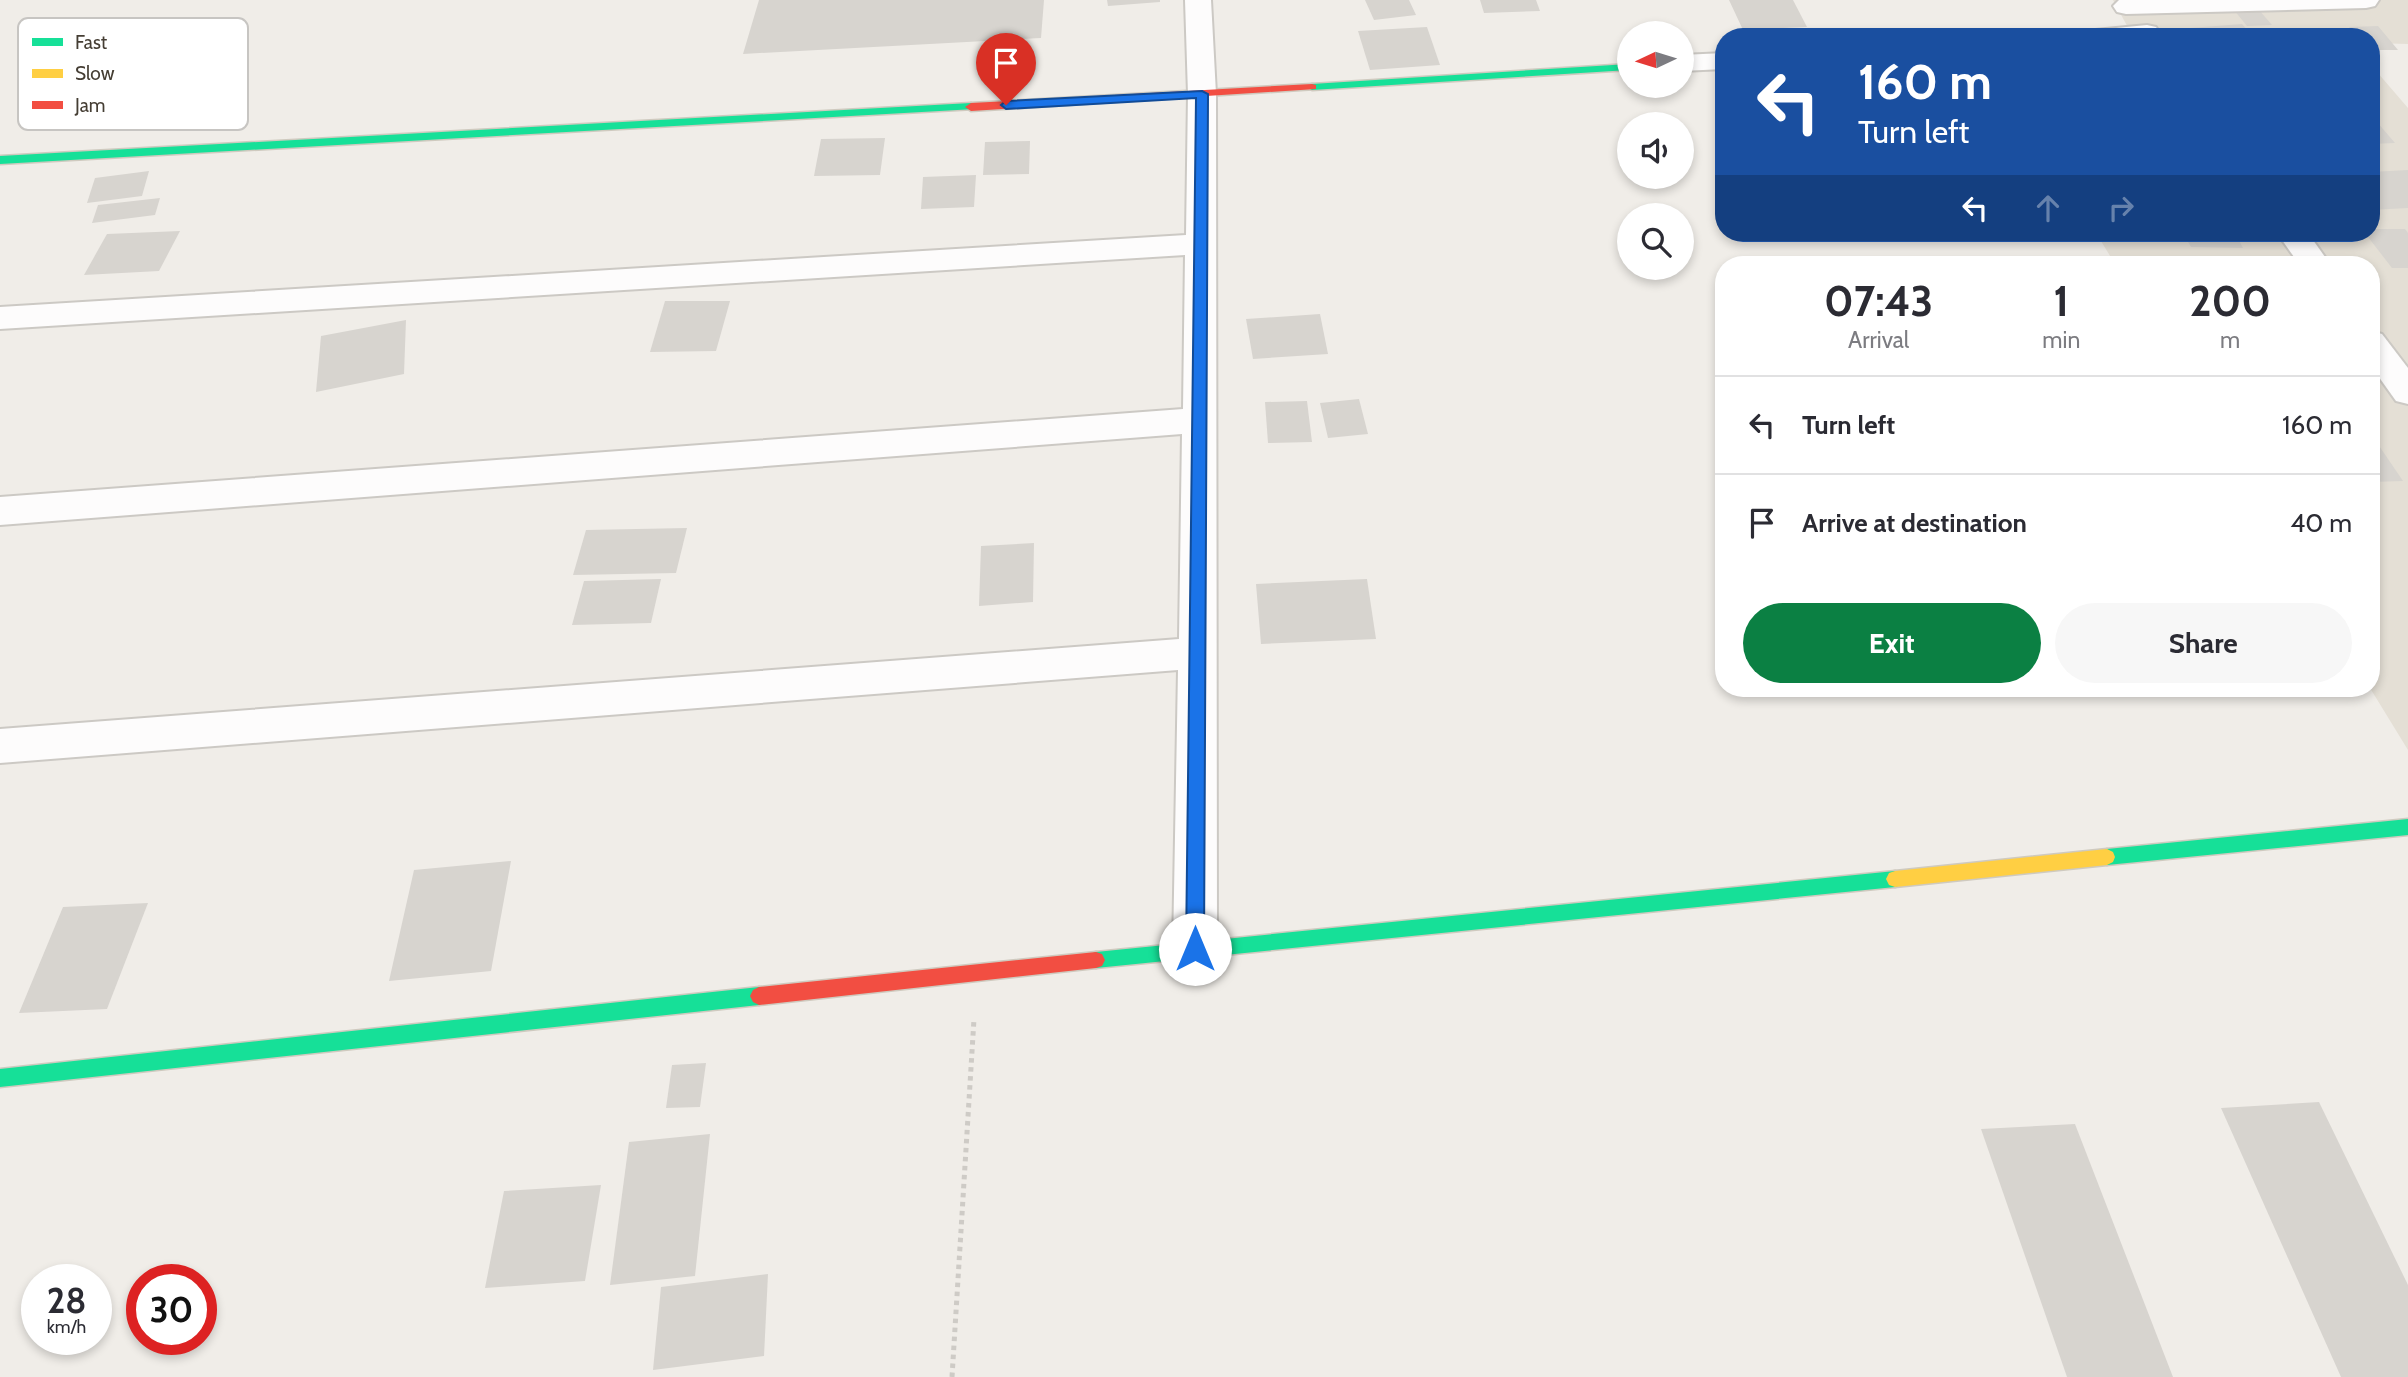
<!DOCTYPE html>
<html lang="en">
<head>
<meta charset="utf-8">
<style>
  :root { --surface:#fff; --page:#f7f7f7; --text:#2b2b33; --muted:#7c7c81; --line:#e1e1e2; --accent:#0b8043 }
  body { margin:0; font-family:Cabin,sans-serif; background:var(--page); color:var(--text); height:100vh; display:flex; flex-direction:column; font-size:26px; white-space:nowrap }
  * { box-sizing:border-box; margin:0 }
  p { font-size:23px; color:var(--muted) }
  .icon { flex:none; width:38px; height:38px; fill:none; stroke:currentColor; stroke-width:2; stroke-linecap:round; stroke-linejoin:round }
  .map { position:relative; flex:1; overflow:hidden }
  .sheet { position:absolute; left:1715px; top:256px; width:665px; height:441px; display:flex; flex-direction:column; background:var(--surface); border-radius:28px; box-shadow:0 4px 10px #0003 }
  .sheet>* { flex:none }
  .top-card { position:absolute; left:1715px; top:28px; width:665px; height:214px; border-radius:28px; box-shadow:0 4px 10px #0003; background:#1a4fa0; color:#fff; overflow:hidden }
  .needle { width:46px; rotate:266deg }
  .buttons { position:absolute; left:1617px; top:21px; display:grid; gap:14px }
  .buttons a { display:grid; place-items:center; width:77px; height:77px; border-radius:50%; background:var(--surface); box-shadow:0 4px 10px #0003; font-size:35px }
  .speed { position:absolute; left:21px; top:1264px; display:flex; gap:14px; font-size:35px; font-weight:700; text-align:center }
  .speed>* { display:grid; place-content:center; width:91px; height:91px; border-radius:50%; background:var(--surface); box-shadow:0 4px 10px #0003; line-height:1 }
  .speed small { font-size:18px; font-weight:400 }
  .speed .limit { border:10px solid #d22; background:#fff; color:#111 }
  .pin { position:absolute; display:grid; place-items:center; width:60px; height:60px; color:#fff; margin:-72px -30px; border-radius:50% 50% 50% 0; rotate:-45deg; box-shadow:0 0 7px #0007 }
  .pin .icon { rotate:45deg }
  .me { position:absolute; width:77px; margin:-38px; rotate:0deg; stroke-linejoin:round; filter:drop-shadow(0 0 5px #0008) }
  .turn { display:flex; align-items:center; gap:24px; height:147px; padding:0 28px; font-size:32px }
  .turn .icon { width:91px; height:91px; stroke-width:2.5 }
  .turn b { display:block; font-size:49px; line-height:60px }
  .lanes { display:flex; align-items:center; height:66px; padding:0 28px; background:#0003; justify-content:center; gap:35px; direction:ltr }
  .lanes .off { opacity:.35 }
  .eta { display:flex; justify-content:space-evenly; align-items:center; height:119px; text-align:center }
  .eta b { font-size:42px; font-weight:800; line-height:49px }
  .button { display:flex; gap:14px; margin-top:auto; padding:14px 28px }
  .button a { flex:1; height:80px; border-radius:42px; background:var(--accent); color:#fff; font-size:28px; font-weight:800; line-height:80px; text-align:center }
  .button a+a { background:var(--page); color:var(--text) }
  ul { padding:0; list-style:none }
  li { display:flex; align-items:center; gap:21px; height:98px; padding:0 28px; border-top:2px solid var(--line) }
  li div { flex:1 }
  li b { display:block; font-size:26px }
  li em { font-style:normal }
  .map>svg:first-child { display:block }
  .residential { fill:#e4dfd5 }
  .building { fill:#d7d4cf }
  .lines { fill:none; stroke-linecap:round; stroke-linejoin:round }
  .street-casing { stroke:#ccc9c4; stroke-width:4 }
  .fast-casing { stroke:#cfcabf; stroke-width:3 }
  .slow-casing { stroke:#cfcabf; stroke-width:3 }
  .jam-casing { stroke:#cfcabf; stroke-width:3 }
  .path { stroke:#cecbc6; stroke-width:5; stroke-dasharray:4.5 4.5; stroke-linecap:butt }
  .street { fill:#fdfcfc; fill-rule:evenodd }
  .fast { fill:#16e098; fill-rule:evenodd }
  .slow { fill:#ffcf43; fill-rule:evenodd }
  .jam { fill:#f24e42; fill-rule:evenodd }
  .route { fill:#1a73e8; stroke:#114b97; stroke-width:2 }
  .key { fill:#fff; stroke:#c7c5c2; stroke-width:2 }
  .key-label { font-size:19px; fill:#453e34 }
</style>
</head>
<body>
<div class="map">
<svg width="2408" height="1377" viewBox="0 0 2408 1377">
  <rect width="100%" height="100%" fill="#f0ede8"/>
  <g class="residential">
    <path d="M2113 0H2408V44L2371 43V37H2080L2131 33Z"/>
    <path d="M2371 65 2408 108V750L2370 688 2371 264H2115L2096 233H2371Z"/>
  </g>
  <g class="building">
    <path d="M759 0H1044L1041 38 743 54Z"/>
    <path d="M1107 0H1160V2L1108 6Z"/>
    <path d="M1365 0H1409L1416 15 1374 20Z"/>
    <path d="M1480 0H1536L1540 11 1484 13Z"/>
    <path d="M1729 0H1793L1807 27 1743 30Z"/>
    <path d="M2234 10H2259L2272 25 2247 26Z"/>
    <path d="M2242 24 2253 37H2198L2190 28Z"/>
    <path d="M2378 26 2398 50H2371V37H2357L2349 27Z"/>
    <path d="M1427 27 1440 65 1370 70 1358 31Z"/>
    <path d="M2371 115 2395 143 2371 144Z"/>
    <path d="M885 138 880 175 814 176 821 139Z"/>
    <path d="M1030 141 1029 174 983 175 985 142Z"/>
    <path d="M2408 170V208L2371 210V172Z"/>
    <path d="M149 171 142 196 87 203 95 178Z"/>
    <path d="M976 175 974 207 921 209 923 177Z"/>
    <path d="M160 198 155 215 92 223 98 205Z"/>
    <path d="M2371 229H2405L2408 233V268H2392L2365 233H2371Z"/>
    <path d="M180 231 159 271 84 275 107 234Z"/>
    <path d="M2183 233H2235L2243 248 2191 247Z"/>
    <path d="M2196 261H2247L2249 264H2198Z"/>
    <path d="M665 301H730L716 351 650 352Z"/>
    <path d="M1320 314 1328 354 1253 359 1246 319Z"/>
    <path d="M406 320 404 374 316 392 321 336Z"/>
    <path d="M1359 399 1368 434 1328 438 1320 403Z"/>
    <path d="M1307 401 1312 442 1268 443 1265 402Z"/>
    <path d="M2371 434 2403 481 2371 482Z"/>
    <path d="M687 528 676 573 573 575 586 530Z"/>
    <path d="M1034 543 1033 602 979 606 981 546Z"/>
    <path d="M661 579 651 623 572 625 584 581Z"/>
    <path d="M1367 579 1376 639 1261 644 1256 584Z"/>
    <path d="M511 861 491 971 389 981 414 870Z"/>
    <path d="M148 903 107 1009 19 1013 63 907Z"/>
    <path d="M706 1063 700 1107 666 1108 672 1065Z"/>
    <path d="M2319 1102 2408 1285V1377H2341L2221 1108Z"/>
    <path d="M2075 1124 2173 1377H2067L1981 1129Z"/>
    <path d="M710 1134 695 1276 610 1285 629 1142Z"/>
    <path d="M601 1185 585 1281 485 1288 504 1191Z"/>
    <path d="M768 1274 764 1356 653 1370 661 1287Z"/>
  </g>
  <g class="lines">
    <defs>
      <g id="street">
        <path d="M1185 0H1211L1216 94 1217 949 1210 964 1195 970 1180 964 1173 949 1178 670 0 763V729L1179 639 1182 434 0 525V497L1183 409 1185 255 0 329V307L1186 235 1188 94Z"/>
        <path d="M2119 0H2379L2375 6 2366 8 2126 14 2117 12 2113 6Z"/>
        <path d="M2147 25 2156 27 2160 33 2158 37H2081L2085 31Z"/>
        <path d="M1724 53V69L1682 71V55Z"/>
        <path d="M2277 233H2308L2330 264H2299Z"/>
        <path d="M2371 331 2382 334 2408 368V404L2396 401 2371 366Z"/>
      </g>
      <g id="fast">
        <path d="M1629 64V70L1312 90 1306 87 1312 84Z"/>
        <path d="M971 103 977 107 975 109 0 164V156Z"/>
        <path d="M2408 819V835L2107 865 2101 862 2099 857 2101 852 2107 849Z"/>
        <path d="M1895 871 1901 873 1904 879 1901 885 1895 887 1096 968 1090 966 1087 960 1090 954 1096 952Z"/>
        <path d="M759 987 765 990 768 996 765 1002 759 1005 0 1087V1069Z"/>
      </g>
      <path id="slow" d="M2107 849 2113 852 2115 857 2113 862 2107 865 1895 887 1889 885 1886 879 1889 873 1895 871Z"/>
      <g id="jam">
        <path d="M1312 84 1316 85V89L971 111 965 107 971 103Z"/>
        <path d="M1096 952 1102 954 1105 960 1102 966 1096 968 759 1005 753 1002 750 996 753 990 759 987Z"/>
      </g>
    </defs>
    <use href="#street" class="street-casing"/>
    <use href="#fast" class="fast-casing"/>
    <use href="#slow" class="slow-casing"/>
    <use href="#jam" class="jam-casing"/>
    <path class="path" d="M952 1377 974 1019"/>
    <use href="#street" class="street"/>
    <use href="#fast" class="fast"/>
    <use href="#slow" class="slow"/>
    <use href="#jam" class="jam"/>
  </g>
  <path class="route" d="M1202 91 1208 94 1204 949 1202 955 1195 958 1189 955 1186 949 1196 98 1006 109 1001 105 1006 101Z"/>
  <rect x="18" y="18" width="230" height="112" rx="10" class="key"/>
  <rect x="32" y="38" width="31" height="8" fill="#16e098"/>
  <rect x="32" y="69" width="31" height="9" fill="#ffcf43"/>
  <rect x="32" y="101" width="31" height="8" fill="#f24e42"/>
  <g class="key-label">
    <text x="75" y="49">Fast</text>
    <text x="75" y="80">Slow</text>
    <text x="75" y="112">Jam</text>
  </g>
</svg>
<div class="buttons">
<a><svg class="needle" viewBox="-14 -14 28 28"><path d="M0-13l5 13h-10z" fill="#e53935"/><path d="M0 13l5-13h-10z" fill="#7c7c81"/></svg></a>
<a><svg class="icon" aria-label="sound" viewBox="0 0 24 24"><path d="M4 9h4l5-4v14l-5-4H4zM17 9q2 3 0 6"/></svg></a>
<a><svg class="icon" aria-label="search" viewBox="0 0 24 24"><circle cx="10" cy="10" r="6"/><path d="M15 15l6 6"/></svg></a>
</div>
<div class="speed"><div>28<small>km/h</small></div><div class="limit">30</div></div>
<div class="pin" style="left:1006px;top:105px;background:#d93025"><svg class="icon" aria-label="arrive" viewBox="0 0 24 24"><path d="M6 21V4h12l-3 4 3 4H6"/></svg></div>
<svg class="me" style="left:1195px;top:949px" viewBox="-20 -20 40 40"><circle r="19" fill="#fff"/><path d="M0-13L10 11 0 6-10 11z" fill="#1a73e8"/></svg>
<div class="top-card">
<div class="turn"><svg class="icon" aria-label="left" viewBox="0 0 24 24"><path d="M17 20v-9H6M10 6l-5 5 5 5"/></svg><div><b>160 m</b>Turn left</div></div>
<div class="lanes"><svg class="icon" aria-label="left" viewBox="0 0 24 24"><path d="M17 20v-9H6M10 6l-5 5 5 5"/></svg><svg class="icon off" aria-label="ahead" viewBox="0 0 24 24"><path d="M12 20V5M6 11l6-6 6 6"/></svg><svg class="icon off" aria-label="right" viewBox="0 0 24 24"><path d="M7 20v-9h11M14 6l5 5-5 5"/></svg></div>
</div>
<section class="sheet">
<div class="eta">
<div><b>07:43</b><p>Arrival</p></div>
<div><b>1</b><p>min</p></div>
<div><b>200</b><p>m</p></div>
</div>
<ul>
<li><svg class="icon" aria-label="left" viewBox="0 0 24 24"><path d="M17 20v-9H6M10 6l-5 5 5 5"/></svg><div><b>Turn left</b></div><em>160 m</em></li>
<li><svg class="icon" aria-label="arrive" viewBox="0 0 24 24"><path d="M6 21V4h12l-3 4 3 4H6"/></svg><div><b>Arrive at destination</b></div><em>40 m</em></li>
</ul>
<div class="button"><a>Exit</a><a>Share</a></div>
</section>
</div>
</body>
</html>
